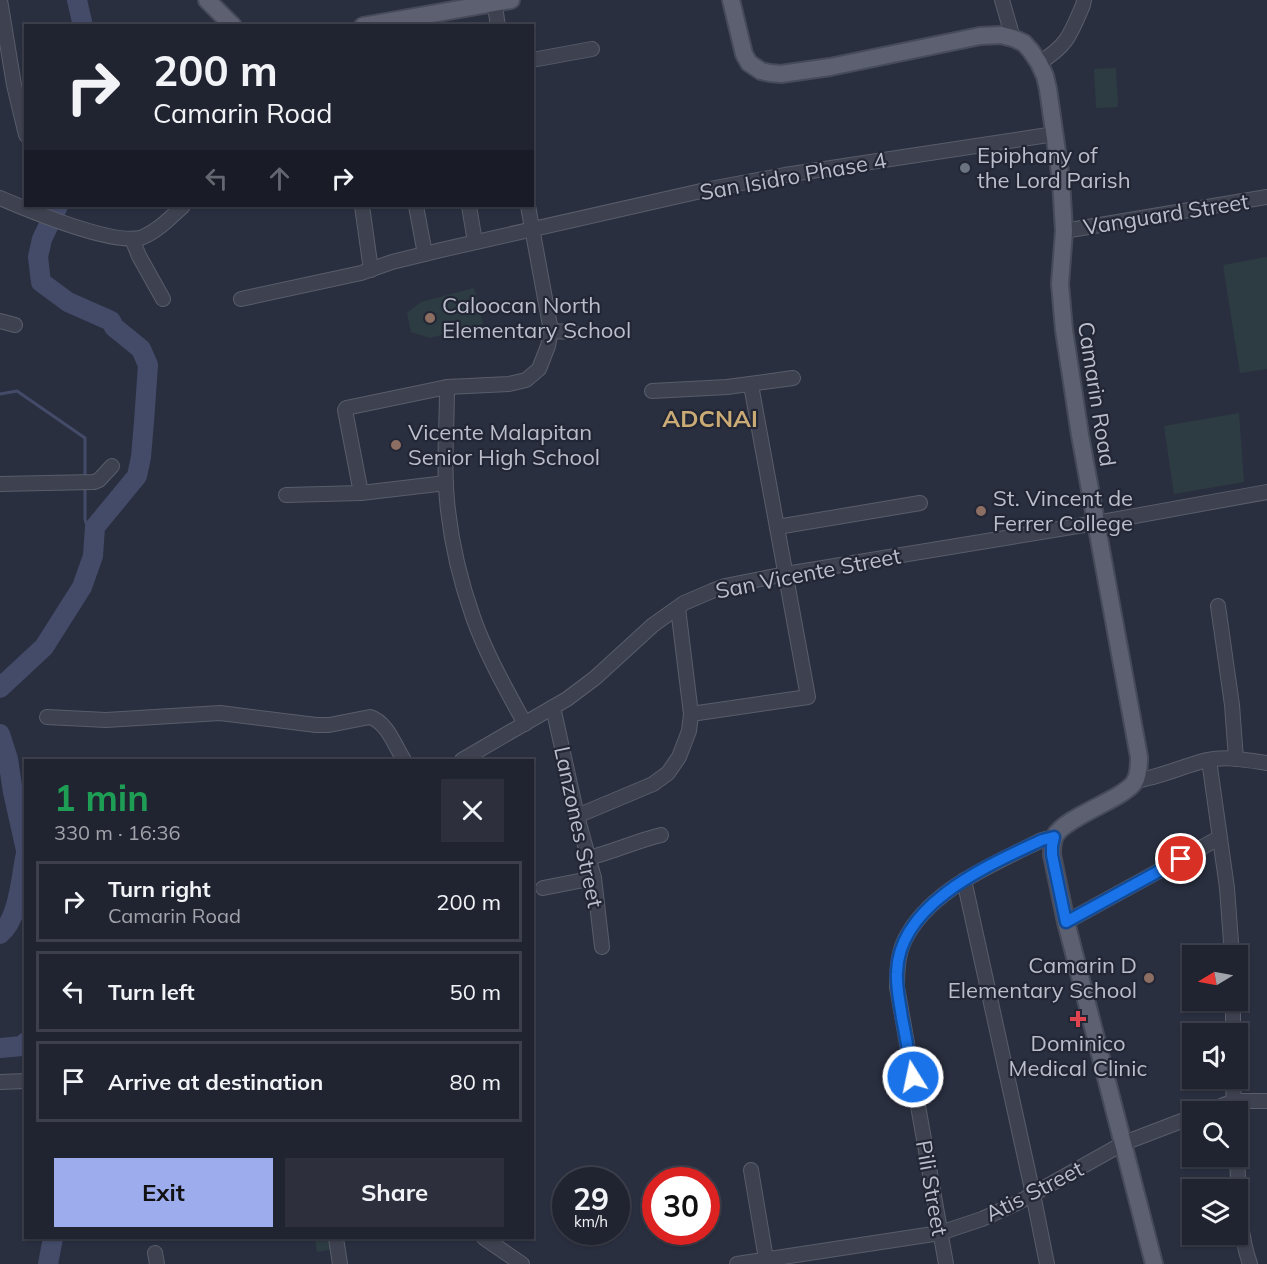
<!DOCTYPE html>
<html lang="en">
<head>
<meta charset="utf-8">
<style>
  :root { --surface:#202330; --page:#2d2f3c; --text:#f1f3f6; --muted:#a2a4ab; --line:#3d404c; --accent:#9caced }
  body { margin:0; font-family:Mulish,sans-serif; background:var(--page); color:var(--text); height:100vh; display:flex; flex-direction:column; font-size:22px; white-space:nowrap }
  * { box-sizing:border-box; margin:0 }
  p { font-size:20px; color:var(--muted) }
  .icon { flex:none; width:33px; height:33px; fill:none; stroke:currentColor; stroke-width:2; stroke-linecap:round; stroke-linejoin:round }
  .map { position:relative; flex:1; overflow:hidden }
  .details { position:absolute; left:24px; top:759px; width:510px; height:480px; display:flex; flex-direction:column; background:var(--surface); border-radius:0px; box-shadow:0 2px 4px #0004,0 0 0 2px var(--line) }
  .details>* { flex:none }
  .hud { position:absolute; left:24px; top:24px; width:510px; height:183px; border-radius:0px; box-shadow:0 2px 4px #0004,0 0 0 2px var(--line); background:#202330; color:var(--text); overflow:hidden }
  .needle { width:39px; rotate:260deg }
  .fabs { position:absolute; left:1182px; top:945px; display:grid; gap:12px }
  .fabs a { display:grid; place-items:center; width:66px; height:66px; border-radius:0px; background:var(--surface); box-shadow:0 2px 4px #0004,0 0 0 2px var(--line); font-size:30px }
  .speed { position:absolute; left:552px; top:1167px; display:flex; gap:12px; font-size:30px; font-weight:700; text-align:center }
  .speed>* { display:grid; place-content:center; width:78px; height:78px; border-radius:50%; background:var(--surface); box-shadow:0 2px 4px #0004,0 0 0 2px var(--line); line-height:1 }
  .speed small { font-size:15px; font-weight:400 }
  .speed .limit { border:9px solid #d22; background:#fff; color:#111 }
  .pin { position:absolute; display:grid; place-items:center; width:51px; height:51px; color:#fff; margin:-26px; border:3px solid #fff; border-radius:50%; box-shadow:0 2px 6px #0007 }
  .me { position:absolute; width:66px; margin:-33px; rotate:350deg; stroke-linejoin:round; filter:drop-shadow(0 0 4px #0008) }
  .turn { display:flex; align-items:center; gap:21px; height:126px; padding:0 30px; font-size:27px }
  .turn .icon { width:78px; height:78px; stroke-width:2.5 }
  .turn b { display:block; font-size:42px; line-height:51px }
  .lanes { display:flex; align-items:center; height:57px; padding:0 30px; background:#0003; justify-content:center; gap:30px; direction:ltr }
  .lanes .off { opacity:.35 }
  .round { display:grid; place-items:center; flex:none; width:63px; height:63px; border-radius:0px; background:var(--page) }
  .head { display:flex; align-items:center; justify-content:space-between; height:102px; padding:0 30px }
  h1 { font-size:36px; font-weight:700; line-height:45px; color:#1e9e55 }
  .action { display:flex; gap:12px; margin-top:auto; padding:12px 30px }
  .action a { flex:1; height:69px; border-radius:0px; background:var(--accent); color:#111; font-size:24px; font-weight:700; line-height:69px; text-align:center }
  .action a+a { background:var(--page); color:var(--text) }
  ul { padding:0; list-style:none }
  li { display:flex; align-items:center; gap:18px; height:81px; margin:0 12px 9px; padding:0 18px; border:3px solid var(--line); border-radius:0px }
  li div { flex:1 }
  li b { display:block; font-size:22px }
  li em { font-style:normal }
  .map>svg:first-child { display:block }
  .green { fill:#2d3c42 }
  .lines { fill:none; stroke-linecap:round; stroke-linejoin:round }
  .stream { stroke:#434b69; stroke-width:3 }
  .river { stroke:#434b69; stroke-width:20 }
  .minor-casing { stroke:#595d6a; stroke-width:16 }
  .major-casing { stroke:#474b59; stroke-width:20 }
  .minor { stroke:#3e4250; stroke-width:14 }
  .major { stroke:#5c6070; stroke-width:16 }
  .route-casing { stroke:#114b97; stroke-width:15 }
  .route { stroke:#1a73e8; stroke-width:10 }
  .worship-dot { fill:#6b7280; stroke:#222635; stroke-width:2 }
  .education-dot { fill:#8d6e63; stroke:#222635; stroke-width:2 }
  .health-dot { fill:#e0444e; stroke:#222635; stroke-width:2 }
  .labels { text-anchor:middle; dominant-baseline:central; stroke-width:4.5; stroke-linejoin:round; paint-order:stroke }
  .poi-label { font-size:22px; fill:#bbbeca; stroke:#222635; text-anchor:start }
  .street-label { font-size:22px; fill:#bbbeca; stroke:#222635 }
  .neighbourhood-label { font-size:24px; font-weight:bold; fill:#cbab75; stroke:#222635 }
</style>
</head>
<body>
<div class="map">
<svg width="1267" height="1264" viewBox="0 0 1267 1264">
  <rect width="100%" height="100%" fill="#2a2f40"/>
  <g class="green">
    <path d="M1116 68 1118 107 1096 108 1094 69Z"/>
    <path d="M1267 257V369L1240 373 1223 265Z"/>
    <path d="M474 288 483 324 430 338 411 332 407 313 421 302Z"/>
    <path d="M1239 413 1244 482 1174 494 1164 426Z"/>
    <path d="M315 1238H331L333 1249 317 1252Z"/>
  </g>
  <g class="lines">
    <g class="stream">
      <path d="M0 394 17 391 85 438V478"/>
      <path d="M85 486V519L93 547"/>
    </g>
    <g class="river">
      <path d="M77 0 83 26"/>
      <path d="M0 688 44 647 82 587 93 556 95 527 137 476 141 457 144 422 148 365 141 349 114 327 111 321 68 302 41 282 38 257 42 239 58 206"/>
      <path d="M0 734 8 759 13 792 26 850"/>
      <path d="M0 934C19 919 21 876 26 853"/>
      <path d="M0 1048 22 1046 26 1042"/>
      <path d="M48 1264 53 1238"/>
    </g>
    <defs>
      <g id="minor">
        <path d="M0 0 14 85 26 135"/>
        <path d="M494 0 498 26"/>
        <path d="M1002 0 1013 38"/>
        <path d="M532 60 592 49"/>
        <path d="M1039 63C1068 45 1070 35 1083 5L1084 0"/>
        <path d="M0 198C28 210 116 247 143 237 159 230 171 217 183 206"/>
        <path d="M362 206 371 270"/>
        <path d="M416 206 425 254"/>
        <path d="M469 206 475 242"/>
        <path d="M1064 231 1267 197"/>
        <path d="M132 239 139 256 163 299"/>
        <path d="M241 299 361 273 392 262 441 250 710 189 785 175 1055 134"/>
        <path d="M0 321 15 325"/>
        <path d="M551 331 573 332"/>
        <path d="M447 387C447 427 443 470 448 510 452 546 461 583 473 617 486 654 506 689 525 724"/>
        <path d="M652 391 727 387 793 378"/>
        <path d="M0 484 94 482 99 480 112 466"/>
        <path d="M361 493 345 410 346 408 447 387 509 384 526 380 539 369 548 346 551 331 528 206"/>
        <path d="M286 495 361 493 446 483"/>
        <path d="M777 527 920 503"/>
        <path d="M1218 606 1232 705 1236 759"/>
        <path d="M553 707 577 816 594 878 602 947"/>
        <path d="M691 714 808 697 751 385"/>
        <path d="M47 717 106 720 220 713 316 725H329L370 717C387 722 395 746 404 760"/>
        <path d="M462 760 567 699 595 678 653 625 684 603 712 591 725 586 786 574 1096 523 1267 492"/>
        <path d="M1209 760 1227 888 1232 956"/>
        <path d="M1135 781C1160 777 1183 766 1207 760 1226 756 1247 760 1267 763"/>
        <path d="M577 816 653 784 668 773 679 757 689 731 691 714 678 608"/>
        <path d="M588 858C613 852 636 841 661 835"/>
        <path d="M964 880 1033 1194 1047 1264"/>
        <path d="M543 888 594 878"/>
        <path d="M1066 922 1219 838"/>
        <path d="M1233 1000V1034"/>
        <path d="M1233 1078 1234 1112"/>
        <path d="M0 1082 26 1081"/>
        <path d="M1206 1112 1234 1101H1267"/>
        <path d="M1237 1156C1239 1192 1238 1230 1250 1264"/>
        <path d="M751 1170 766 1259"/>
        <path d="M336 1238 340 1264"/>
        <path d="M484 1238 522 1264"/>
        <path d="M155 1253 157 1264"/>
        <path d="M737 1264 940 1233 982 1219 1017 1203 1124 1143 1192 1117"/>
        <path d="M946 1264 897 987C897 968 898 950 908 934 934 888 997 862 1042 840L1054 837"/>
      </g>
      <g id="major">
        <path d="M207 0 233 26"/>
        <path d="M731 0 744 54 749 63 761 71 770 73 781 74 830 67 980 36 1001 35 1013 38 1024 43 1031 51 1039 63 1045 76 1048 89 1061 180 1064 231 1060 284 1064 330 1080 435 1139 757C1139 764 1139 774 1135 781 1133 786 1126 790 1122 793 1106 804 1062 821 1055 836 1052 842 1052 849 1052 855L1066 922 1154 1264"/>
        <path d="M363 26 511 0"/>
      </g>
    </defs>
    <use href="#minor" class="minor-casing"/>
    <use href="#major" class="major-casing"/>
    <use href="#minor" class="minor"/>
    <use href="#major" class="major"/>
  </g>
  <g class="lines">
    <defs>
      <path id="route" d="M913 1077C909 1057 906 1037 902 1018 900 1003 896 988 897 972 899 903 989 865 1042 840L1054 837 1052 846V855L1066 922 1181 859"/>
    </defs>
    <use href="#route" class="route-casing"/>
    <use href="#route" class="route"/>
  </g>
  <circle class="worship-dot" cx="965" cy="168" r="6"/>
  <g class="education-dot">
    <circle cx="430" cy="318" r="6"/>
    <circle cx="396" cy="445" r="6"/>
    <circle cx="981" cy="511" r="6"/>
    <circle cx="1149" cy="978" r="6"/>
  </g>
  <path class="health-dot" d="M1075 1010h6v6h6v6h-6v6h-6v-6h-6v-6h6z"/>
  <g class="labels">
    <g class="poi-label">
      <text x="977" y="155">Epiphany of<tspan x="977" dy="25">the Lord Parish</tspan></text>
      <text x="442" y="305">Caloocan North<tspan x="442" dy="25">Elementary School</tspan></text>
      <text x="408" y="432">Vicente Malapitan<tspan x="408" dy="25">Senior High School</tspan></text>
      <text x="993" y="498">St. Vincent de<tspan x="993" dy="25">Ferrer College</tspan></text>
      <text x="1137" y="965" text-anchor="end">Camarin D<tspan x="1137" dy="25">Elementary School</tspan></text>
      <text x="1078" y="1043" text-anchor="middle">Dominico<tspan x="1078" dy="25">Medical Clinic</tspan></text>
    </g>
    <g class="street-label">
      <text transform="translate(793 176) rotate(-10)">San Isidro Phase 4</text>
      <text transform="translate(1166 214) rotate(-9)">Vanguard Street</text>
      <text transform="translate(1097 394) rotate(81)">Camarin Road</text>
      <text transform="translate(808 573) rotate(-11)">San Vicente Street</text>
      <text transform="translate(579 827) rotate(78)">Lanzones Street</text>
      <text transform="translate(932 1188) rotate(80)">Pili Street</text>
      <text transform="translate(1034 1191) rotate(-27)">Atis Street</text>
    </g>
    <g class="neighbourhood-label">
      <text x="710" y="418">ADCNAI</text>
    </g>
  </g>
</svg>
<div class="fabs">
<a><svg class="needle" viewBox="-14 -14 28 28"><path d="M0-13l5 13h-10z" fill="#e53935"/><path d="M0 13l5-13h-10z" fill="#a2a4ab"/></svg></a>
<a><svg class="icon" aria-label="sound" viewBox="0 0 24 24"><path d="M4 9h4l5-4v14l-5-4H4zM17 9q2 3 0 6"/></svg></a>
<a><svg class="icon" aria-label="search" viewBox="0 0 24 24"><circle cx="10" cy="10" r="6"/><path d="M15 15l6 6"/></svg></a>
<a><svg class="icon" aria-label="layers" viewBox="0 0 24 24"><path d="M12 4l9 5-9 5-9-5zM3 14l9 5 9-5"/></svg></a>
</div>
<div class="speed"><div>29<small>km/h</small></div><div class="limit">30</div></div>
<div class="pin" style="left:1181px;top:859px;background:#d93025"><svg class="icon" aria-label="arrive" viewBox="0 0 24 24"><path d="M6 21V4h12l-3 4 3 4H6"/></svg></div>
<svg class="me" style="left:913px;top:1077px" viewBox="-20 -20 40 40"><circle r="17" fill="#1a73e8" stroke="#fff" stroke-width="3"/><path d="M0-11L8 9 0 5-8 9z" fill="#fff"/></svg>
<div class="hud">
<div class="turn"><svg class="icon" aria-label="right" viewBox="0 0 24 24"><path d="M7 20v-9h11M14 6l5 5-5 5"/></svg><div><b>200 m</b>Camarin Road</div></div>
<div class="lanes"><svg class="icon off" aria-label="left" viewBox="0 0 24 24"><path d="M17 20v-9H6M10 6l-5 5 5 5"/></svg><svg class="icon off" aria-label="ahead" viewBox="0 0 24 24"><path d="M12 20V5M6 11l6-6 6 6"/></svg><svg class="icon" aria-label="right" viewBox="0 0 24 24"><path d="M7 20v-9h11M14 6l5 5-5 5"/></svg></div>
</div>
<section class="details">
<div class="head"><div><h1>1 min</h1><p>330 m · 16:36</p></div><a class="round"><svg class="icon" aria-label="close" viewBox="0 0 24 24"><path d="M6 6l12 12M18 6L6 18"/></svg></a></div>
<ul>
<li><svg class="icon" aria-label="right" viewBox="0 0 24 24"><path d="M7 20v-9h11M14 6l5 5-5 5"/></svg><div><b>Turn right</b><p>Camarin Road</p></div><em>200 m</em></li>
<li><svg class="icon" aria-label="left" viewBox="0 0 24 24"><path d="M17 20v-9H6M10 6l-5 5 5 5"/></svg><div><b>Turn left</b></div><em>50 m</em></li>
<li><svg class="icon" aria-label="arrive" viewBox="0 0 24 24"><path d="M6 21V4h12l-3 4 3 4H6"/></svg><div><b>Arrive at destination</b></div><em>80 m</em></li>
</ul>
<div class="action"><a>Exit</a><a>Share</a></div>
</section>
</div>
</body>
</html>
